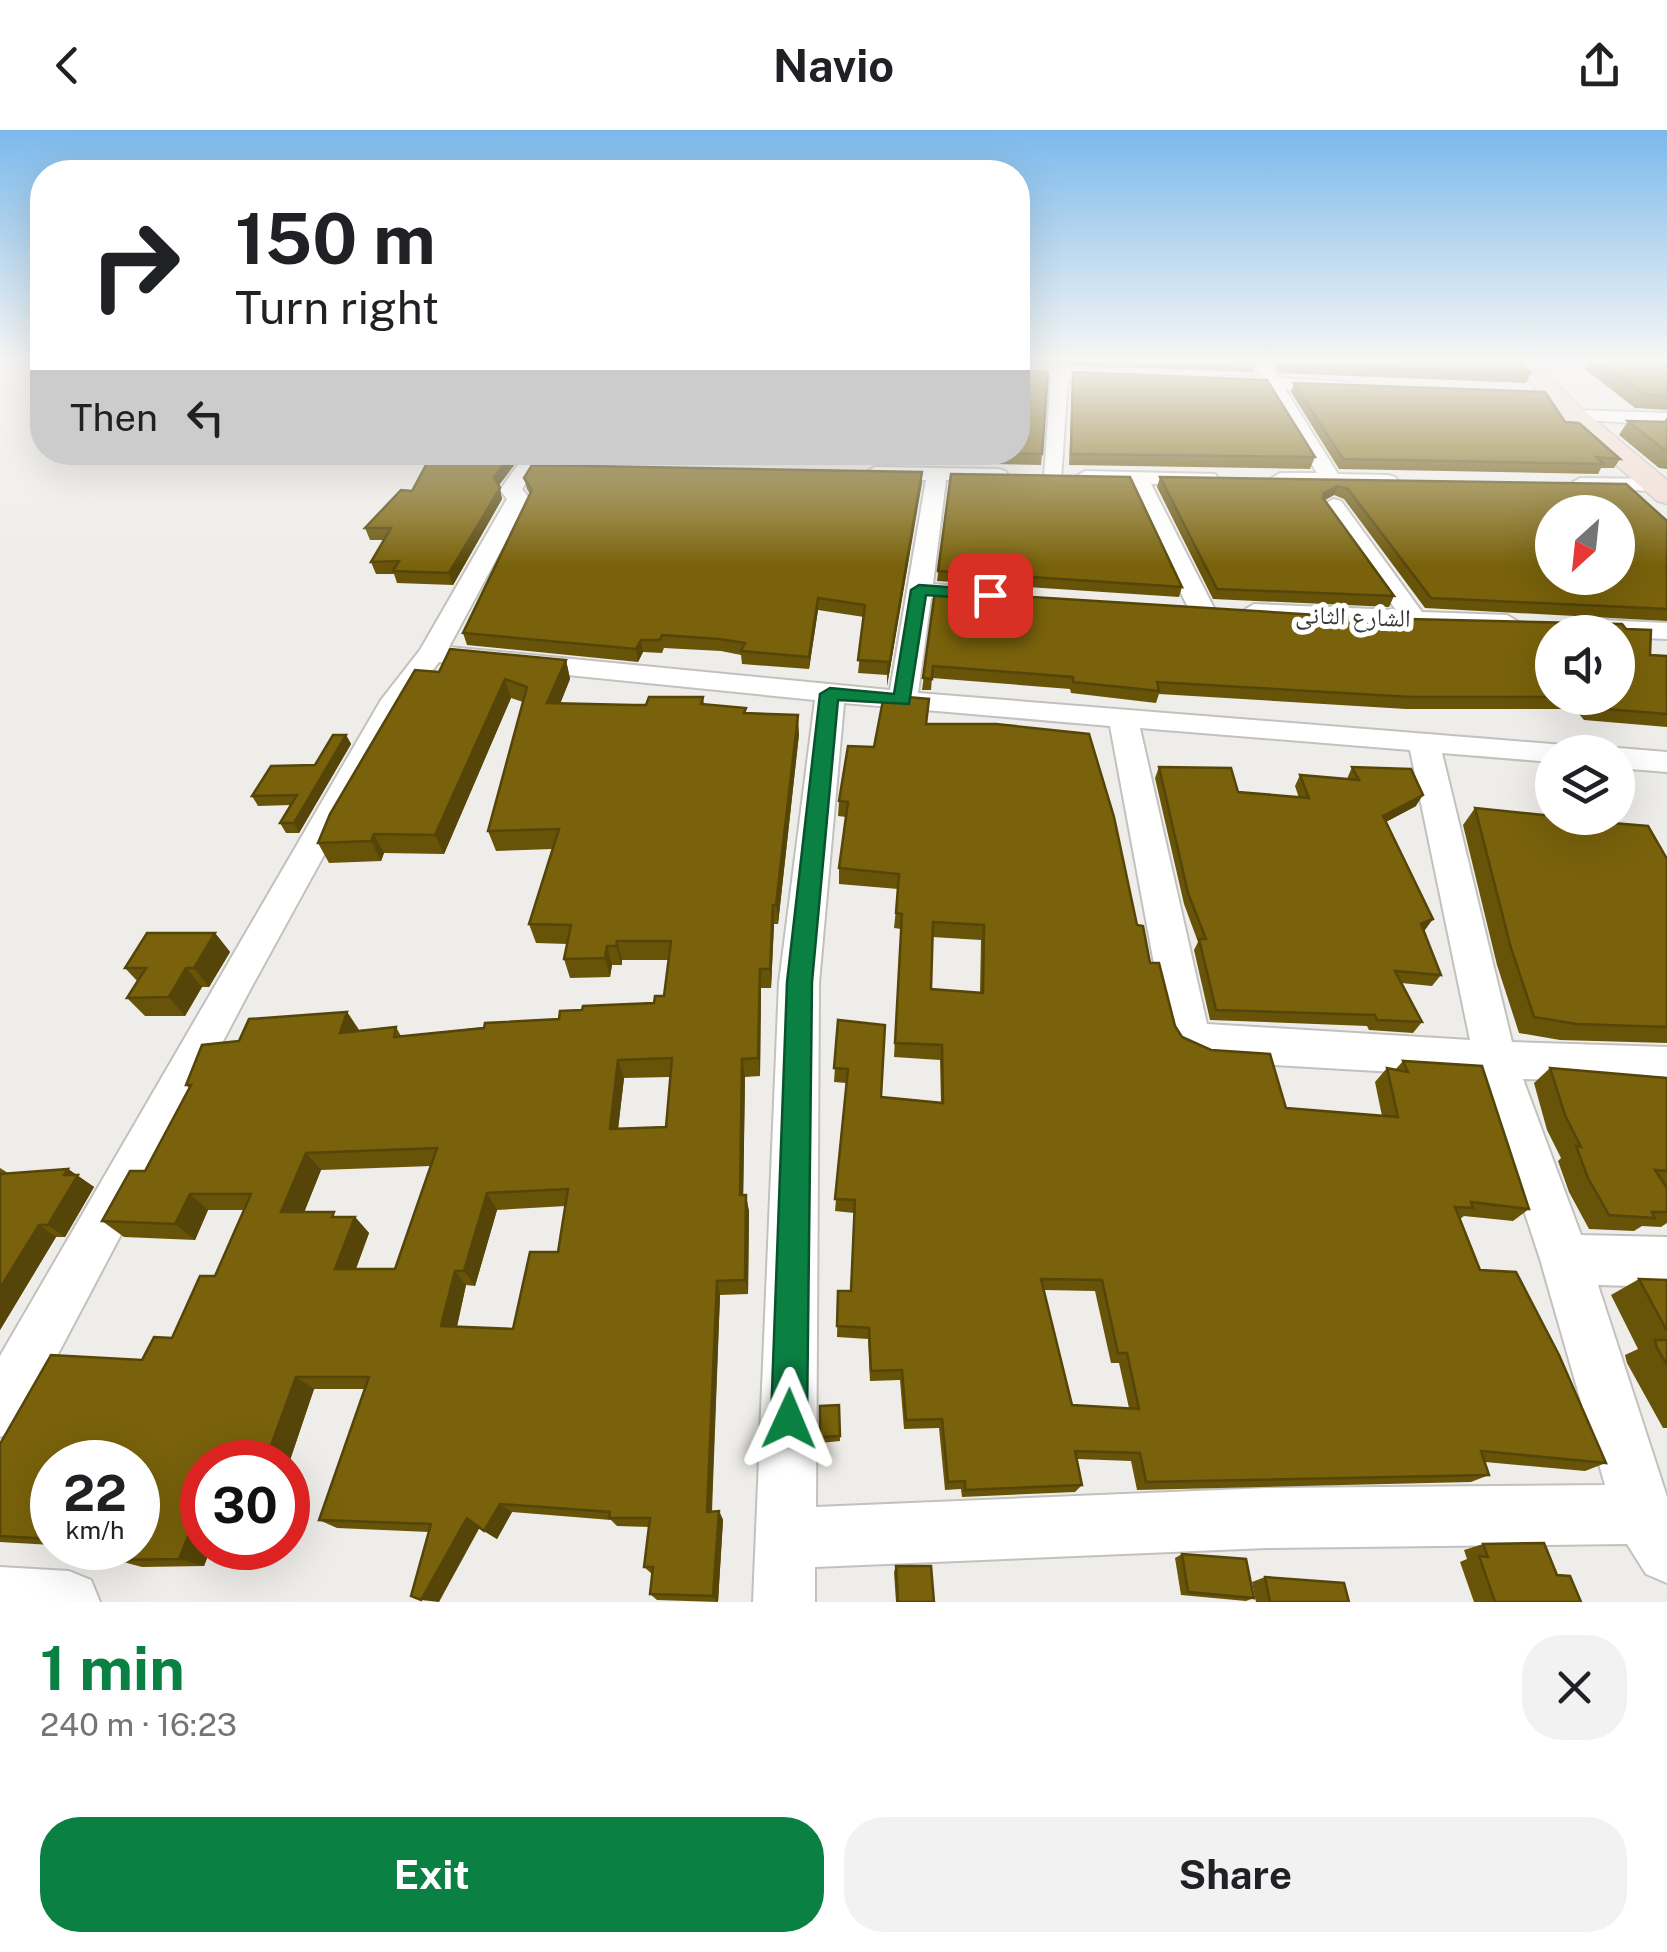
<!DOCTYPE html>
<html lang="en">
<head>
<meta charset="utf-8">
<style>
  :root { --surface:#fff; --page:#f2f2f2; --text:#202124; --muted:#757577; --accent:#0b8043 }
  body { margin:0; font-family:"Public Sans","Noto Naskh Arabic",sans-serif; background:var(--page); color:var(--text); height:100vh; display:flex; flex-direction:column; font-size:38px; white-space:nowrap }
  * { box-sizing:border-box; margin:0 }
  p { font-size:32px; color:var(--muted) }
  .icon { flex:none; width:55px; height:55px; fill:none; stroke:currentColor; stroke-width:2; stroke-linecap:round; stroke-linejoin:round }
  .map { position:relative; height:1472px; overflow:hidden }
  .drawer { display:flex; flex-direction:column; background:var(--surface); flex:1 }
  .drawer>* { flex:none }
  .top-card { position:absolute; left:30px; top:30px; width:1000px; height:305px; border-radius:40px; box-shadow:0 10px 40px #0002; background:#fff; color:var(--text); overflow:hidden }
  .needle { width:65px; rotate:207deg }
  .buttons { position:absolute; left:1535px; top:365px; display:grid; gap:20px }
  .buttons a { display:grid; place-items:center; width:100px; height:100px; border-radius:50%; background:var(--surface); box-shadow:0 10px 40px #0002; font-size:50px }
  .speed { position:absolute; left:30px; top:1310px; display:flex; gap:20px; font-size:50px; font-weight:700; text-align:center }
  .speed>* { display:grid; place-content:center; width:130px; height:130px; border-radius:50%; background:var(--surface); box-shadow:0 10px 40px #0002; line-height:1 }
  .speed small { font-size:25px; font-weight:400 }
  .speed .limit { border:15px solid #d22; background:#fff; color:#111 }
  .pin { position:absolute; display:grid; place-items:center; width:85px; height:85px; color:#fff; margin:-42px; border-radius:20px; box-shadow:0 5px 15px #0006 }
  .me { position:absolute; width:110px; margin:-55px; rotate:1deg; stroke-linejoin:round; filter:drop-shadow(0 0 8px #0008) }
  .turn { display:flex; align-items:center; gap:35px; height:210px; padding:0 40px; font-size:45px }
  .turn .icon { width:130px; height:130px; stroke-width:2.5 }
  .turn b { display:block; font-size:70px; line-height:85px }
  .then { display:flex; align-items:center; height:95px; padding:0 40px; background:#0003; gap:20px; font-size:38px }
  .round { display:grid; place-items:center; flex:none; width:105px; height:105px; border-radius:40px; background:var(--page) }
  .headline { display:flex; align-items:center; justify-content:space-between; height:170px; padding:0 40px }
  h1 { font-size:60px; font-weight:700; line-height:75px; color:var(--accent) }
  .primary-button { display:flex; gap:20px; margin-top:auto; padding:20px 40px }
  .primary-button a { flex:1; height:115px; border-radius:40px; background:var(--accent); color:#fff; font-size:40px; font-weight:700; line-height:115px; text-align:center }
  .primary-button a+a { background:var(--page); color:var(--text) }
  header { display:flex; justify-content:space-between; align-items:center; height:130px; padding:0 40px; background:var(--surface); font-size:45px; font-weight:700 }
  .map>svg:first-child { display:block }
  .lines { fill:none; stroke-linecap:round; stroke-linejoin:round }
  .street-casing { stroke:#c2c1bd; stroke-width:4 }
  .secondary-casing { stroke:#c2c1bd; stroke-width:3 }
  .street { fill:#fff; fill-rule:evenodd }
  .secondary { fill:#f1dacf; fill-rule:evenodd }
  .wall { fill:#685409; fill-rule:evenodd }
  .shaded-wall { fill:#554508 }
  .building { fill:#79620b; stroke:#554508; stroke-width:2.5; fill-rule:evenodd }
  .route { fill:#0b8043; stroke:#07532c; stroke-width:2.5 }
  .labels { text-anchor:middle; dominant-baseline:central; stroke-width:10; stroke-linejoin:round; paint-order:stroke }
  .far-street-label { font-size:25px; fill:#393937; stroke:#fff }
</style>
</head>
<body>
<header><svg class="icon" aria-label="back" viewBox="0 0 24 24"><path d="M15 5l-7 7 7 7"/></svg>Navio<svg class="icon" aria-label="share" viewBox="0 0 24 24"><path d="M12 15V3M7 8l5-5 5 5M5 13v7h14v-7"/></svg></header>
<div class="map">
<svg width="1667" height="1472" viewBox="0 0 1667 1472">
  <rect width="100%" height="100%" fill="#efede9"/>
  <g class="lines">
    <defs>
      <g id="street">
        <path d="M1568 230H1667V240L1576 235Z"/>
        <path d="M1264 234 1270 235 1278 248 1347 252 1350 256 1341 261 1285 259 1338 344 1388 345 1395 347 1398 351 1395 355 1273 353 1270 349 1280 343H1317L1267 258 1223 256 1214 251 1223 246 1261 247 1256 239Z"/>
        <path d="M1018 237 1121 241 1129 246 1121 251 1068 249 1061 350 1054 352 1044 346 1051 248 1018 247Z"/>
        <path d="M1574 280 1667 283V295L1568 289 1565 285Z"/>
        <path d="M527 322H547L522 359 529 368 449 517 890 560 926 350 875 349 865 343 875 337 998 339 1005 341 1008 345 1005 349 946 350 933 454 983 458 995 465 983 472 931 468 918 563 1564 615 1568 622H1552V632L1442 623 1512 912 1667 917V953L1523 949 1581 1105 1667 1107V1157L1598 1155 1667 1367V1453L1646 1444 1627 1414 1267 1418 815 1437V1472H753L779 853 815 570 439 532 408 572 250 860 19 1298 0 1307V1226L381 570 420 520 507 369 500 360ZM844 573 1110 596 1166 898 1177 918 1205 931 1480 947 1540 1129 1605 1355 1267 1358 816 1377 819 853ZM1140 598 1410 620 1470 910 1207 894Z"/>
        <path d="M1085 341 1215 344 1218 348 1208 354H1151L1215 480 1211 485 1202 488 1189 480 1130 354 1078 351 1075 347Z"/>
        <path d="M1580 348 1657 349 1667 356 1657 361 1573 358 1570 354Z"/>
        <path d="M1333 369 1341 371 1422 482 1507 485 1520 493 1507 501 1245 487 1241 482 1254 474 1396 480 1322 376Z"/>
        <path d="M1579 489 1667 493V509L1618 507V502H1570L1566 497 1570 491Z"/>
        <path d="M1618 618 1667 622V642L1618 638V622H1606Z"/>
        <path d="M0 1437 69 1441 91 1450 100 1472H0Z"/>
      </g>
      <path id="secondary" d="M1510 230H1533L1583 280 1667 350V374L1657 371 1565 290Z"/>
    </defs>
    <use href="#street" class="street-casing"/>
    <use href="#secondary" class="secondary-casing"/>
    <use href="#street" class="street"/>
    <use href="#secondary" class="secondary"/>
  </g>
  <g class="wall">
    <path d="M1018 230H1518L1531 243 1526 253 1279 243 1273 233 1265 230 1256 235 1253 242 1018 234Z"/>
    <path d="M1591 230H1667V280L1635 278 1585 239Z"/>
    <path d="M1073 242 1315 327 1310 339 1069 335 1072 253Z"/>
    <path d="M1294 253 1565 292 1620 329 1614 338H1601L1598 344 1339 339 1291 262Z"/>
    <path d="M1667 287V339L1659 338 1619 305 1628 291 1664 292Z"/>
    <path d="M433 322H524L498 356 502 369 453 455 397 453 394 444H376L371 432 384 410H370L365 398 412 361Z"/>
    <path d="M548 322H1018L1042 324 1041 335 548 326Z"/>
    <path d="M922 342 887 556V545L858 543 864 487 818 480 809 539 742 534 741 525 721 521 664 518 662 523 643 522 638 532 467 515 463 503 530 364 527 359 524 348Z"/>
    <path d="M951 344 1182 457 1179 467 937 451Z"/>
    <path d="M1160 347 1626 354 1667 391V491L1425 478 1344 369 1334 365 1324 370 1394 466 1389 477 1213 469 1157 357Z"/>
    <path d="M935 461 1667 526V597L1584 590 1575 579H1406L1159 564 1156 573 1071 563 1070 559 932 548 931 560H922Z"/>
    <path d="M566 530 570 549 560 573 646 575 703 567 704 574 746 584 799 604 778 794H774L771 858H761L760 946 745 947 743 1065 749 1081 748 1164 720 1165 712 1382 719 1381 723 1390 718 1472 657 1470 650 1464 652 1444 644 1437 649 1397 617 1396 611 1390 512 1382 497 1409 479 1398 429 1402 337 1398 319 1390 365 1259H314L288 1336V1332H202V1418H211L204 1436 142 1437 116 1430 120 1420 88 1418H138L52 1332V1415L0 1412V1314L142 1230 172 1208 215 1146 244 1080H208L195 1110 124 1107 102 1091 145 1041 189 958 186 955 239 911 347 882 359 900 396 897 401 906 559 889 654 873 664 866 668 830H622V835H612L610 847 570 848 564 829 567 814 536 813 529 794 553 719 496 721 488 701 523 572 511 568 444 724 384 723 381 731 329 733 318 713 439 542ZM670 947 666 997 618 999 624 948ZM431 1036 395 1139H356L369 1103 355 1087H339L304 1082 321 1040ZM566 1076 558 1122 513 1199 457 1197 466 1155 475 1156 497 1080Z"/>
    <path d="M346 605 351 614 299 703H286L280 693 291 675 258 676 252 666 315 635Z"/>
    <path d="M874 617 1137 795 1175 896 1182 907 1286 978 1382 986 1375 952 1387 938 1395 940 1403 931 1529 1079 1513 1091 1464 1086 1460 1089 1480 1140 1606 1333 1585 1341 1485 1332 1489 1345 1471 1352 1137 1360 1131 1331 1077 1329 1082 1355 1075 1362 962 1367 961 1359 945 1360 939 1298 904 1299 900 1250 870 1251 868 1209 837 1207 838 1161H851L854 1083 835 1081 846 953 834 952 838 890 881 967 941 973 940 930 894 927 901 799 894 798 898 759 839 754V738L846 687 838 686 839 671ZM932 807 981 810 980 862 931 859ZM1044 1160 1095 1161 1111 1233H1119L1129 1278 1072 1275Z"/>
    <path d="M1159 637 1238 662 1299 668 1295 656 1300 645 1347 649 1352 637 1416 676 1386 692 1425 800 1423 801 1441 845 1432 856 1401 853 1422 892 1413 903 1369 900 1367 896 1210 890 1194 820 1198 812 1184 774 1155 648Z"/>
    <path d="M1475 678 1667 729V913L1560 910 1519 903 1497 835 1463 695Z"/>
    <path d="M215 803 230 822 209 857H202L185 886H145L127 868 138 852 125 838Z"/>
    <path d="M1550 938 1667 948V1056H1665L1667 1058V1093L1661 1097 1642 1096 1634 1101 1589 1099 1569 1062 1558 1031 1561 1028 1547 1000 1534 953Z"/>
    <path d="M0 1038 8 1043 68 1039 94 1057 65 1107H56L0 1200Z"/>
    <path d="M1639 1149 1667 1150V1298H1663L1627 1233 1625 1225 1638 1219 1611 1165Z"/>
    <path d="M839 1275 840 1311 820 1313V1276Z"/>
    <path d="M1483 1414 1557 1445 1581 1472H1474L1460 1432 1467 1429 1464 1420Z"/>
    <path d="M1182 1424 1254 1468 1246 1471 1181 1465 1175 1428Z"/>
    <path d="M896 1436 934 1472H896L894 1442Z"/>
    <path d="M1265 1447 1349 1472H1256L1252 1452Z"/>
  </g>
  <g class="shaded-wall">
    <path d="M513 322H524L497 358 494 347Z"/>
    <path d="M922 342V353L887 556 888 543Z"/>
    <path d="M1338 356 1334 365 1320 373 1324 363Z"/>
    <path d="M500 358 502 369 453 455 449 443Z"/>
    <path d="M818 468V480L809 539V527Z"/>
    <path d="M641 510 643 522 638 532 636 519Z"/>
    <path d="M566 530 570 549 553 592 547 573Z"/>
    <path d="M505 549 511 568 444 724 435 705Z"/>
    <path d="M798 585 799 604 778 794 776 775Z"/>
    <path d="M346 605 351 614 299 703 294 693Z"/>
    <path d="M1423 665 1416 676 1376 697 1383 686Z"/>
    <path d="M374 704 384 723 381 731 371 711Z"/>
    <path d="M773 775 774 794 771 858 770 839Z"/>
    <path d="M1433 789 1425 800 1413 805 1421 794Z"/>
    <path d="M215 803 230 822 209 857 194 838Z"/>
    <path d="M617 811 622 830V835L616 816Z"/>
    <path d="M607 816 612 835 610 847 605 828Z"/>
    <path d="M186 838 202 857 185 886 169 867Z"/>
    <path d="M760 839 761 858 760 946 758 928Z"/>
    <path d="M347 882 359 900 340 903Z"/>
    <path d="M742 929 745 947 743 1081 740 1065Z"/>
    <path d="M618 930 624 948 616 1016 610 999Z"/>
    <path d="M306 1023 321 1040 298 1098 281 1082Z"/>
    <path d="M68 1039 94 1057 65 1107 48 1095Z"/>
    <path d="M487 1063 497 1080 475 1156 464 1141Z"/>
    <path d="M190 1064 208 1080 195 1110 175 1094Z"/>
    <path d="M746 1065 749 1081 748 1164 745 1150Z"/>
    <path d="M355 1087 369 1103 350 1154 335 1139Z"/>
    <path d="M39 1095 56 1107 0 1200V1158Z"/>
    <path d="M455 1141 466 1155 454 1209 441 1196Z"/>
    <path d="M717 1151 720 1165 711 1390 707 1382Z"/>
    <path d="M296 1247 314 1259 288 1336V1332H265Z"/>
    <path d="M202 1371V1418H211L204 1436 179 1429Z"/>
    <path d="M500 1374 512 1382 497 1409 484 1401Z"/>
    <path d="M719 1381 723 1390 718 1472 713 1466Z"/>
    <path d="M467 1388 480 1397 439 1472 421 1470Z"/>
  </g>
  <g class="building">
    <path d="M1184 230H1257L1256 232Z"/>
    <path d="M1280 230H1518L1531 243 1282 234Z"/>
    <path d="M1597 230H1667V266L1643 264Z"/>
    <path d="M1018 240 1048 242 1042 324 945 322H1018Z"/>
    <path d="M1073 242 1267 250 1315 327 1071 324Z"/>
    <path d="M1294 253 1545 262 1565 292 1579 293 1620 329 1596 327 1604 334 1343 329Z"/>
    <path d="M1628 291 1667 292V322Z"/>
    <path d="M433 322H513L494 347 500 358 449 443 393 441 399 431 371 432 391 398H365L401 360 412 361Z"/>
    <path d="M532 335 922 342 888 543 889 532 858 530 865 475 818 468 809 527 741 521 745 513 719 509 662 505 660 510H641L636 519 463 503 532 360 524 348Z"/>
    <path d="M951 344 1130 347 1182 457 938 441Z"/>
    <path d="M1160 347 1626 354 1667 391V479L1431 468 1348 359 1338 356 1324 363 1323 368 1394 466 1217 459ZM1552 382H1618V448H1552Z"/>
    <path d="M935 461 1366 488 1622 494 1626 499 1651 500 1650 525 1667 526V584L1593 578 1584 568H1618V502H1552V567H1412L1157 552 1159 561 1073 552V547L933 536 932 549 923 548Z"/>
    <path d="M450 519 566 530 547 573 633 575H646L649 567H703L701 574 746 578 744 583 798 585 776 775H773L770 839H760L758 928 742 929 740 1065H746L745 1150 717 1151 707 1382 719 1381 713 1466 650 1464 653 1437H644L650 1388H609L610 1382 500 1374 484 1401 467 1388 421 1470 411 1466 431 1394 319 1390 369 1247H296L265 1332H202V1371L179 1429 116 1430 121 1418H138V1332H52V1409L0 1406V1314L51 1225 142 1230 154 1207 172 1208 200 1146H215L251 1064H190L175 1094 102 1091 130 1041H145L191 955H186L202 915 239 911 249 889 347 882 340 903 396 897 394 907 484 898 485 893 559 889 560 881 582 880 583 876 654 873 655 866H664L671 811H617L616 816H607L605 828 564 829 571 795 529 794 559 699 488 701 527 557 505 549 435 705 374 704 371 711 318 713 330 684 415 540 439 542ZM672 928 666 997 610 999 618 930ZM437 1018 395 1139H335L355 1087H332L334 1082H281L306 1023ZM568 1059 558 1122H530L513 1199 441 1196 455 1141H464L487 1063Z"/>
    <path d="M884 565 929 569 926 594H996L1089 604 1114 687 1137 795 1143 796 1150 833H1159L1175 896 1182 907 1211 920 1270 924 1286 978 1398 987 1387 938 1408 942 1403 931 1482 936 1529 1079 1471 1072 1473 1078 1455 1077 1480 1140 1516 1142 1559 1225 1606 1333 1481 1321 1489 1345 1146 1352 1140 1323 1075 1321 1082 1355 965 1360V1351L948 1352 942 1289 906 1290 902 1240 871 1241 869 1198 837 1196 838 1161H851L855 1070 835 1069 848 939 834 938 838 890 885 895 881 967 943 973 942 915 895 913 902 784 896 783 899 744 839 738 848 672 839 671 848 616 874 617ZM933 792 984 795 983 863 931 859ZM1041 1149 1102 1150 1118 1223H1127L1139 1279 1072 1275Z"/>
    <path d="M333 605H346L294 693H280L297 665 252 666 271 636 315 635Z"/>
    <path d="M1159 637 1231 638 1238 662 1309 668 1300 645 1359 650 1352 637 1411 639 1423 665 1383 686 1433 789 1421 794 1441 845 1395 841 1422 892 1377 890 1375 885 1216 880 1199 809H1206L1188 763Z"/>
    <path d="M1475 678 1552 686V688L1648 696 1667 729V897L1577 894 1534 887 1511 818Z"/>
    <path d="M147 803H215L194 838H186L169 867 127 868 146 838H125Z"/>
    <path d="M1550 938 1667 948V1041L1655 1040 1667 1058V1082H1652L1655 1088 1609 1085 1588 1048 1576 1016 1581 1017 1565 985Z"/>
    <path d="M68 1039 64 1045H78L48 1095H39L0 1158V1044Z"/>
    <path d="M1639 1149 1667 1150V1201Z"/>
    <path d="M1655 1210H1667V1235L1657 1218Z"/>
    <path d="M839 1275 840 1306 820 1307V1276Z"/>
    <path d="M1544 1413 1557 1445 1570 1446 1581 1472H1495L1479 1426 1488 1427 1483 1414Z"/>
    <path d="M1182 1424 1246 1429 1254 1468 1188 1462Z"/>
    <path d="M896 1436H931L934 1472H898Z"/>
    <path d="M1265 1447 1344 1453 1349 1472H1270Z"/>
  </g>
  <linearGradient id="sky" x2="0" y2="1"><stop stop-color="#7bb9eb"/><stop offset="0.53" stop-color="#f8f7f5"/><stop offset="1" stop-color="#f8f7f5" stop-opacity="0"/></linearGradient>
  <rect width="1667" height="436" fill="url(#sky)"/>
  <path class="route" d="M919 455 990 460 998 465 990 470 926 465 909 574 838 570 812 852 807 1289 802 1302 789 1307 776 1302 771 1289 787 852 820 564 830 558 894 564 911 460Z"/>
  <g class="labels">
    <g class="far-street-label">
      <text transform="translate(1353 486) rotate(2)">الشارع الثانى</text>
    </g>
  </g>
</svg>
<div class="buttons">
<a><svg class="needle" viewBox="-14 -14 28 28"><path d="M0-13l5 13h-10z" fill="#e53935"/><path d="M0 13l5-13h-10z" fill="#757577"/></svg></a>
<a><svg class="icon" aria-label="sound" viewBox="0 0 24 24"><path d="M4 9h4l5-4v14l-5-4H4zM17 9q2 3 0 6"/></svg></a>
<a><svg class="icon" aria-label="layers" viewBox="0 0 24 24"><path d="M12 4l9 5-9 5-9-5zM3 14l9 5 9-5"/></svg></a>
</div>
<div class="speed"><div>22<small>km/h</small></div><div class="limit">30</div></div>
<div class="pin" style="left:990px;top:465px;background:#d93025"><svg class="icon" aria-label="arrive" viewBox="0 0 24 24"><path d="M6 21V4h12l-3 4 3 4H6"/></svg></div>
<svg class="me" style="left:789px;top:1289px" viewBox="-20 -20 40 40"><path d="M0-17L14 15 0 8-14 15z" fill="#0b8043" stroke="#fff" stroke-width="4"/></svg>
<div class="top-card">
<div class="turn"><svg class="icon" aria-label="right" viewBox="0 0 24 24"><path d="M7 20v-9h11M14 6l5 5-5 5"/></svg><div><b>150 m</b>Turn right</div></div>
<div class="then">Then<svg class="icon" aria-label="left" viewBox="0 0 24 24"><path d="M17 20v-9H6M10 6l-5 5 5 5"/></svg></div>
</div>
</div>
<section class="drawer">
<div class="headline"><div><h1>1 min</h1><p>240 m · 16:23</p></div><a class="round"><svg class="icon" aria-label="close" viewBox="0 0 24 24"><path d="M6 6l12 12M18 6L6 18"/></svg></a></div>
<div class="primary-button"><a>Exit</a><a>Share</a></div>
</section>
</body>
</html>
